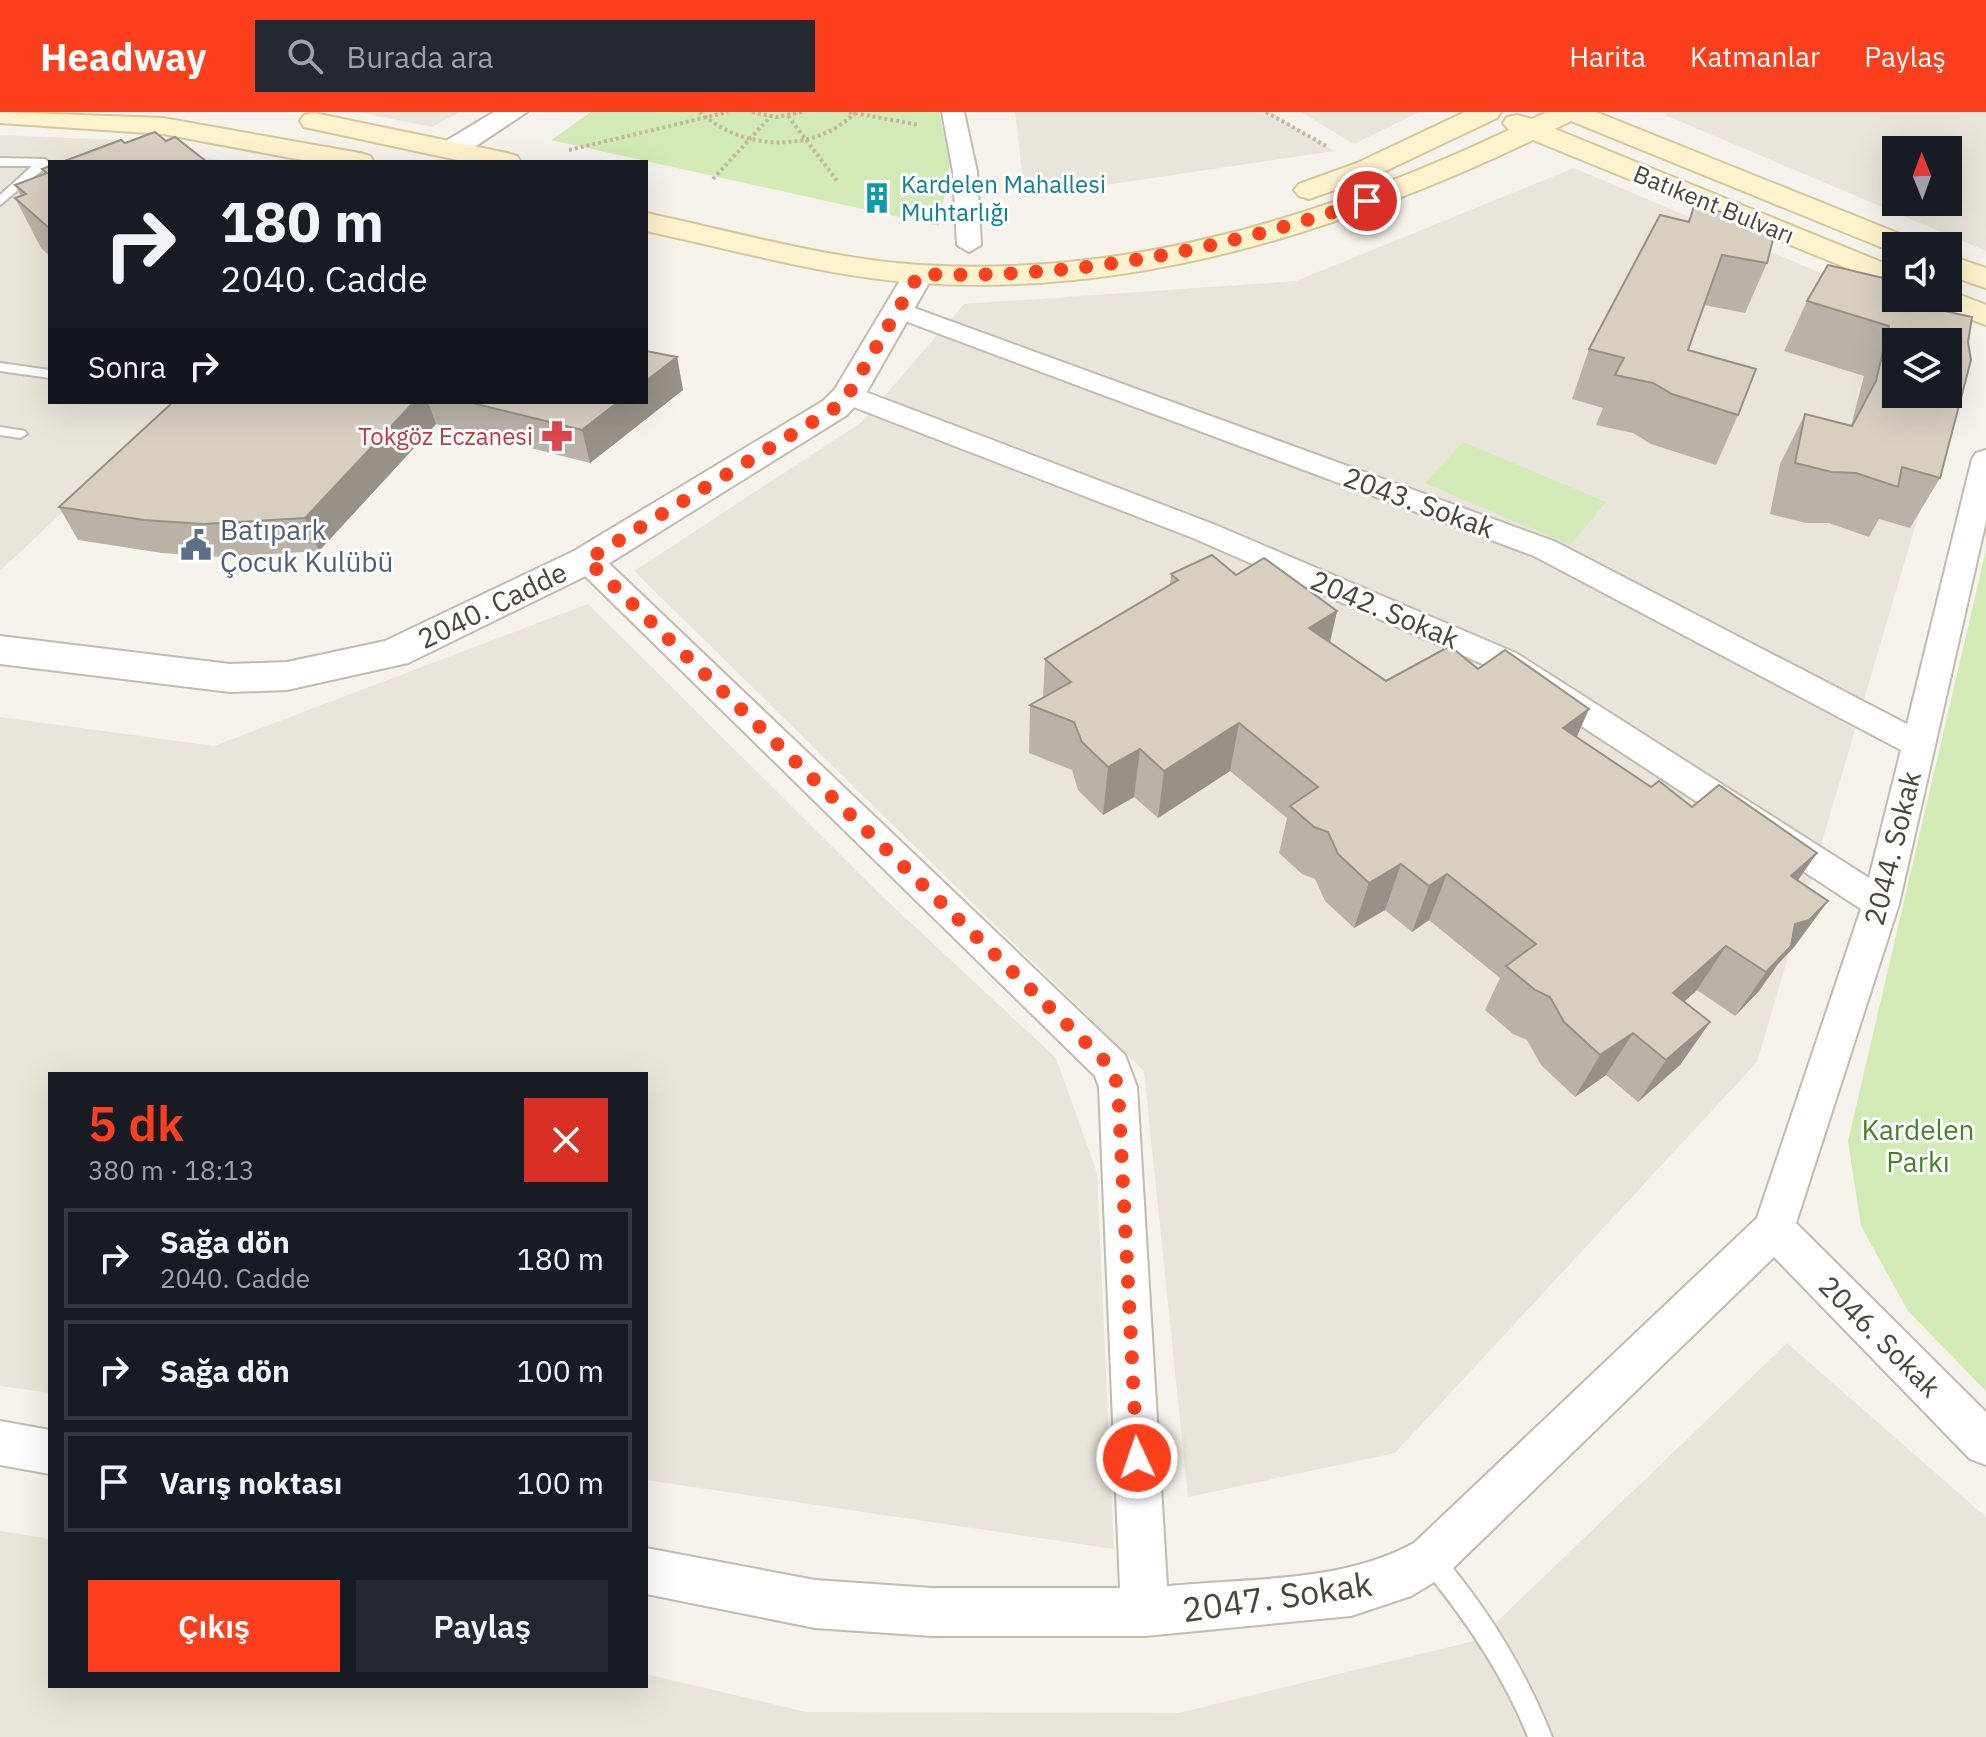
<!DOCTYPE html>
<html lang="tr">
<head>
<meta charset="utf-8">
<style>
  :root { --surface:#171b24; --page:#242831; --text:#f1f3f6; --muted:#9ea1a6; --line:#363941; --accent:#fc3f1d }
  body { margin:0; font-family:"IBM Plex Sans",sans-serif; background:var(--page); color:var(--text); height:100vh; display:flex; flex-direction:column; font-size:30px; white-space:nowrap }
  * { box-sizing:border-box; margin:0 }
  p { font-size:26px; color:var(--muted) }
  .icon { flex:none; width:44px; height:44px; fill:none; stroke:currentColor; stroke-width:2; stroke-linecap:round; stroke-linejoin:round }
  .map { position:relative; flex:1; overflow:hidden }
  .side { position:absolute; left:48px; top:960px; width:600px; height:616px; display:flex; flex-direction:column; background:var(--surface); border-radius:0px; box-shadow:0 8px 32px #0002 }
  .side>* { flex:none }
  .top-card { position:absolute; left:48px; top:48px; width:600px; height:244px; border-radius:0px; box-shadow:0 8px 32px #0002; background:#171b24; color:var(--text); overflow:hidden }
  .needle { width:52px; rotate:359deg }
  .buttons { position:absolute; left:1882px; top:24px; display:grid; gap:16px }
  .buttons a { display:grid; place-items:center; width:80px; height:80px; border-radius:0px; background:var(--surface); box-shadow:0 8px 32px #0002; font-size:40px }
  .pin { position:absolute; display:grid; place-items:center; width:68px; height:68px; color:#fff; margin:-34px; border:4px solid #fff; border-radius:50%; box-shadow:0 2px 8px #0007 }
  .me { position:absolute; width:88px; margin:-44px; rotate:357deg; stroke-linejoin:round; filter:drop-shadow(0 0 6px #0008) }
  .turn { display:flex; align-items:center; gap:28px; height:168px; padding:0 40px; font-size:36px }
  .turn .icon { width:104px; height:104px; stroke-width:2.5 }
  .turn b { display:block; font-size:56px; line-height:68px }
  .then { display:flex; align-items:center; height:76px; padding:0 40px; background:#0003; gap:16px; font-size:30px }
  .round { display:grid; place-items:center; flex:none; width:84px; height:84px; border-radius:0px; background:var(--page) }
  .summary { display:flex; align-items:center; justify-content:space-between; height:136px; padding:0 40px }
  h1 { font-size:48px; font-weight:600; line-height:60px; color:var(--accent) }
  .button { display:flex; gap:16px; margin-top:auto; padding:16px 40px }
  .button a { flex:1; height:92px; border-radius:0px; background:var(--accent); color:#fff; font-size:32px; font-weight:600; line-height:92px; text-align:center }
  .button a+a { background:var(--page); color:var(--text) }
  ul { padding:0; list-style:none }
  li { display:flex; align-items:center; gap:24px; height:100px; margin:0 16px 12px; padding:0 24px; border:4px solid var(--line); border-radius:0px }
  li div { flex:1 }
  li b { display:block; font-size:30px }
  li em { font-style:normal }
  header { display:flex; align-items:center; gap:48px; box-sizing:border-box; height:112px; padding:0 40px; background:var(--accent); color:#fff }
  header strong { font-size:38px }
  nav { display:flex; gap:44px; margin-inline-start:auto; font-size:28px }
  .search { width:560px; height:72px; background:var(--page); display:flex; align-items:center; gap:20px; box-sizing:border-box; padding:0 28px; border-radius:0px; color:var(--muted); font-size:30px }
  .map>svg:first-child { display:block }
  .residential { fill:#eae5da; fill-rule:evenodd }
  .green { fill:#d2eab5 }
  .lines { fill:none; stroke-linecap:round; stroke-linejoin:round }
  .service-casing { stroke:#c2bbae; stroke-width:4 }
  .minor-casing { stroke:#c2bbae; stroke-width:4 }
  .tertiary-casing { stroke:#c2bbae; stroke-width:4 }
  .secondary-casing { stroke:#d6c79b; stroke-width:4 }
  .path { stroke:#c4b79f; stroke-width:4; stroke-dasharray:3 3; stroke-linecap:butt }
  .service { fill:#fff; fill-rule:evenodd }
  .minor { fill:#fff; fill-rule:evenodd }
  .tertiary { fill:#fff; fill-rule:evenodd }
  .secondary { fill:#fff3cd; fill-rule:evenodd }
  .wall { fill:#bab2a6 }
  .shaded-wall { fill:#979187 }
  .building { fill:#d8cfc1; stroke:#979187; stroke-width:2; fill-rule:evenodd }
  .route { stroke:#fc3f1d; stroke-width:14; stroke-dasharray:0 25.2 }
  .labels { text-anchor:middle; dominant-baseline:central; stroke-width:6; stroke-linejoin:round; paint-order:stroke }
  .far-culture-label { font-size:24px; fill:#0d838f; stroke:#fff; text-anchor:start }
  .far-street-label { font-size:24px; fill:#4b4439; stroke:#fff }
  .far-health-label { font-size:24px; fill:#be3a42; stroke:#fff; text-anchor:end }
  .street-label { font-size:28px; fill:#4b4439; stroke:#fff }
  .service-label { font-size:28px; fill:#4e5e75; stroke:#fff; text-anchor:start }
  .park-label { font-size:28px; fill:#4a7f2a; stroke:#fff }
  .near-street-label { font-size:34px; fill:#4b4439; stroke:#fff }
</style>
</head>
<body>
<header>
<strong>Headway</strong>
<div class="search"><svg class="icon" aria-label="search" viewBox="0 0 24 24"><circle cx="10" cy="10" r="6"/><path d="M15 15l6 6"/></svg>Burada ara</div>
<nav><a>Harita</a><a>Katmanlar</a><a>Paylaş</a></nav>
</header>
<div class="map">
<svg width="1986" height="1625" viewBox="0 0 1986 1625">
  <rect width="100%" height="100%" fill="#f6f3ec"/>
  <g class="residential">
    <path d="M358 0H460L432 15Z"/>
    <path d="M1015 0H1270L1334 39 1025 85Z"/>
    <path d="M1301 0H1419L1354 32Z"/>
    <path d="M1670 0H1986V139L1665 3ZM1948 38V90H1896V38Z"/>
    <path d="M0 23 117 28 229 50H50V290H179L0 459Z"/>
    <path d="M1574 56 1971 225 1757 950 1395 1341 1188 1385 1144 959 634 459 862 310 964 192 1296 169ZM1896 230H1948V282H1896Z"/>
    <path d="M588 492 883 785 1056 946 1097 1061 1114 1437 646 1368V962H50V1281L0 1274V605L214 634Z"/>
    <path d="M1787 1231 1986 1405V1625H0V1419L50 1427V1574H646V1562L806 1600 1179 1601 1478 1528Z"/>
  </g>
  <g class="green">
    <path d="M591 0H939L950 49 939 114 551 28Z"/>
    <path d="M1463 330 1606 390 1570 433 1425 371Z"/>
    <path d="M1986 438V1279L1908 1199 1861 1114 1848 1029Z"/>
  </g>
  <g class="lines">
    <defs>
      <g id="service">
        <path d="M0 46 45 47 50 52 0 93V83L32 54H0Z"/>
        <path d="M0 251 50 258V266L0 259Z"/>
        <path d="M0 315 25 319 27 322 20 326 0 323Z"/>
        <path d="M1430 1435C1443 1441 1451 1454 1460 1465 1499 1515 1529 1567 1552 1625H1528C1503 1562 1465 1507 1422 1455L1418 1447 1422 1439Z"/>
      </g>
      <g id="minor">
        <path d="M942 0H964L977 60 981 133 969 140 957 133 953 60Z"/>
        <path d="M898 190 1556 430 1907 612 1972 347 1976 341 1986 338V409L1899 792 1796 1111 1986 1300V1353L1970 1347 1774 1145 1446 1463 1411 1484 1351 1504 1145 1524H932L815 1516 646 1482V1436L815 1468 932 1476H1120L1099 975 1095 964 576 455 572 448 576 441 587 438 598 441 1125 943 1137 975 1167 1474C1249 1466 1341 1471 1414 1431L1757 1106 1861 797 1494 557 1193 426 838 289 834 283 838 277H858L1213 412 1516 541 1869 766 1901 638 1534 444 889 203 885 198Z"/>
        <path d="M0 1309 50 1318V1362L0 1353Z"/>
      </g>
      <g id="tertiary">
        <path d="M494 0H527L461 44H441L437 38 441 32Z"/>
        <path d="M919 153 930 155 934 162 865 283 847 303 600 457 408 551 287 578 230 580 0 552V524L230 552 287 550 385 529 574 439 823 289 835 277 908 155Z"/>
      </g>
      <g id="secondary">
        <path d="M0 0 163 6 360 41 370 44 374 50H313L163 22 0 11Z"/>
        <path d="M1465 0H1501L1497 6 1377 63 1309 87 1299 84 1294 78 1299 72 1357 51Z"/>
        <path d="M1547 0H1596L1915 128 1919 134H1896L1893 140 1571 9 1555 17 1896 156V176L1533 28C1342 119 1135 185 920 171 827 165 736 138 646 119V101C736 120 827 147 920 153 1127 166 1324 105 1509 18L1503 11 1507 5 1517 3 1532 7Z"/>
        <path d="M314 1 507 41 517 44 521 50H467L304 15 300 9 304 3Z"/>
        <path d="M1948 143 1986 156V176L1948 163Z"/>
        <path d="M1948 178 1986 193V213L1931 193 1926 186H1948Z"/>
      </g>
    </defs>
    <use href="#service" class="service-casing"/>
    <use href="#minor" class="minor-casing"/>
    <use href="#tertiary" class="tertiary-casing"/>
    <use href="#secondary" class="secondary-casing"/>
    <g class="path">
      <path d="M700 0C742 39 815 42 856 0"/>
      <path d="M752 0 776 5 802 0"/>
      <path d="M849 0 919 13"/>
      <path d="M1266 0 1328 35"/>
      <path d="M788 4 838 70"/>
      <path d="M569 38 728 0"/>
      <path d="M713 67 770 5"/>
    </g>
    <use href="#service" class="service"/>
    <use href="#minor" class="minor"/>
    <use href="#tertiary" class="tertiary"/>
    <use href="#secondary" class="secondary"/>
  </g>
  <g class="wall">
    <path d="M50 54V144L41 136 15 86 21 84 15 73 45 62 42 57Z"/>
    <path d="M1694 94 1767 151 1745 201 1704 193 1688 238 1738 303 1716 353 1651 332 1633 321 1596 313 1603 296 1572 287 1589 237 1688 110Z"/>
    <path d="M1807 189 1940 198V366L1910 416 1879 407 1869 425 1829 411H1806L1770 402 1780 352 1805 302 1851 314 1864 264 1784 239Z"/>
    <path d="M677 245 683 278 590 351 436 312 319 439 221 445 162 441 78 428 59 395 173 290H646Z"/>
    <path d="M1171 462 1236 463 1337 499 1330 530 1386 569 1478 557 1577 626 1651 675 1692 695 1798 768 1795 834 1778 852 1759 879 1735 904 1697 878 1684 890 1710 910 1680 953 1638 990 1606 963 1575 985 1541 953 1527 928 1513 922 1485 898 1500 866 1429 808 1412 820 1385 798 1354 816 1325 789 1315 767 1302 762 1279 741 1287 706 1230 659 1158 706 1134 685 1103 703 1078 678 1072 658 1029 641 1030 593 1043 585 1045 547 1170 473Z"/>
  </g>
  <g class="shaded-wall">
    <path d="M677 245 683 278 590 351 582 318 618 290H646V269Z"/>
    <path d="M414 290H428L436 312 319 439 305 406Z"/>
    <path d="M1337 499 1326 548 1309 516Z"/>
    <path d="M1589 597 1568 645 1563 616Z"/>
    <path d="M1239 611 1230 659 1158 706 1164 659Z"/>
    <path d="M1140 637 1134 685 1103 703 1108 655Z"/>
    <path d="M1817 741 1785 787 1791 764Z"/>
    <path d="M1401 752 1385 798 1354 816 1369 771Z"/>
    <path d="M1447 762 1429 808 1412 820 1429 774Z"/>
    <path d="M1828 789 1795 834 1778 852 1759 879 1735 904 1766 860 1795 812Z"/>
    <path d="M1726 834 1697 878 1645 925 1673 881Z"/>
    <path d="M1710 910 1680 953 1638 990 1666 948Z"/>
    <path d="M1633 921 1606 963 1575 985 1600 943Z"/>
  </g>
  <g class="building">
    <path d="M155 20 166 29 175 25 207 50H62L121 28 125 31Z"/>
    <path d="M50 54V115L49 116 15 86 26 82 15 73 47 61 42 57Z"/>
    <path d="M1694 94 1777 112 1767 151 1722 143 1688 238 1756 257 1738 303 1672 282 1653 271 1615 263 1624 246 1589 237 1660 103 1689 110Z"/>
    <path d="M1828 153 1896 169V186H1943L1940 198 1972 205 1968 230 1971 248 1940 366 1902 355 1898 375 1856 361 1832 360 1795 351 1805 302 1852 314 1876 269 1889 214 1807 189ZM1896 230H1948V282H1896Z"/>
    <path d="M646 239 677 245 646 269Z"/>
    <path d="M173 290H414L305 406 204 412 144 408 59 395Z"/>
    <path d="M468 290H618L582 318Z"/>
    <path d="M1212 443 1236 463 1264 446 1337 499 1309 516 1386 569 1450 534 1478 557 1505 538 1589 597 1563 616 1651 675 1659 669 1692 695 1719 673 1817 741 1791 764 1828 789 1809 808 1795 812 1791 834 1766 860 1726 834 1673 881 1710 910 1666 948 1633 921 1600 943 1564 910 1550 885 1535 878 1506 854 1536 832 1447 762 1429 774 1401 752 1369 771 1338 742 1328 720 1314 715 1290 694 1318 675 1239 611 1164 659 1140 637 1108 655 1082 630 1074 610 1030 593 1071 570 1045 547 1178 468 1171 462Z"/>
  </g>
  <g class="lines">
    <path class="route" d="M1137 1346 1118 975 1111 955 587 448 835 296 848 283 919 162C1072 168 1222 138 1367 89"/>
  </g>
  <defs>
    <symbol id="building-bare" viewBox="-9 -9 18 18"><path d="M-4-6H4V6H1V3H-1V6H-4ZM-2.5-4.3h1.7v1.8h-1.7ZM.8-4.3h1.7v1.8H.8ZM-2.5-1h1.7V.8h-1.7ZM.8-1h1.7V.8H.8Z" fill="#0f9aa8" stroke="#fff" stroke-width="2.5" paint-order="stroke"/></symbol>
    <symbol id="pharmacy-bare" viewBox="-9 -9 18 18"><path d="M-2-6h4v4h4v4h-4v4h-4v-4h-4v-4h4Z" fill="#e0444e" stroke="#fff" stroke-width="2.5" paint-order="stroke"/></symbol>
    <symbol id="civic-bare" viewBox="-9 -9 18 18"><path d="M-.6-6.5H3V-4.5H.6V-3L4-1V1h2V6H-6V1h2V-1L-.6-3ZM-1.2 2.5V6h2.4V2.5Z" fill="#5c6f8a" stroke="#fff" stroke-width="2.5" paint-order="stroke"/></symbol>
  </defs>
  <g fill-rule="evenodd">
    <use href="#building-bare" x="855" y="64" width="44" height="44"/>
    <use href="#pharmacy-bare" x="535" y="302" width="44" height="44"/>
    <use href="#civic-bare" x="174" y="411" width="44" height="44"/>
  </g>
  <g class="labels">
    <g class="far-culture-label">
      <text x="901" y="72">Kardelen Mahallesi<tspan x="901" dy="28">Muhtarlığı</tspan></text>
    </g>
    <g class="far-street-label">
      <text transform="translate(1714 92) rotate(22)">Batıkent Bulvarı</text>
    </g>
    <g class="far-health-label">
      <text x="533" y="324">Tokgöz Eczanesi</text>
    </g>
    <g class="street-label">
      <text transform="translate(1419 390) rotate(20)">2043. Sokak</text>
      <text transform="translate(492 493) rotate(-26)">2040. Cadde</text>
      <text transform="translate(1385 497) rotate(23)">2042. Sokak</text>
      <text transform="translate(1892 736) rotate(-76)">2044. Sokak</text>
      <text transform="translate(1880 1224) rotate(45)">2046. Sokak</text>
    </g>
    <g class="service-label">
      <text x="220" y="417">Batıpark<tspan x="220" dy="32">Çocuk Kulübü</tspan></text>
    </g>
    <g class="park-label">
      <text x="1918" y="1017">Kardelen<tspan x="1918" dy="32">Parkı</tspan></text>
    </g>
    <g class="near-street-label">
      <text transform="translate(1277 1484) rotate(-8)">2047. Sokak</text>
    </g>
  </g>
</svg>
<div class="buttons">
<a><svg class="needle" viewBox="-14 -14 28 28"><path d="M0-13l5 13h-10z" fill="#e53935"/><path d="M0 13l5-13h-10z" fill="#9ea1a6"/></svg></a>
<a><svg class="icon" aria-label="sound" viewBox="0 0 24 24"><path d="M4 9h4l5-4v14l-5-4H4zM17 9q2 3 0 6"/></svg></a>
<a><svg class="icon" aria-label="layers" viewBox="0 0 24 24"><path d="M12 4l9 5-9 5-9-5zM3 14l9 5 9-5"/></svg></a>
</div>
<div class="pin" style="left:1367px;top:89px;background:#d93025"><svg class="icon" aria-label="arrive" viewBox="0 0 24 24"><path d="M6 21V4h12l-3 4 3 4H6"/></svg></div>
<svg class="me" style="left:1137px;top:1346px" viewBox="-20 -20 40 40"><circle r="17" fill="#fc3f1d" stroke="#fff" stroke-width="3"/><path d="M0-11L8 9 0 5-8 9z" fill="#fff"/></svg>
<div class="top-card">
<div class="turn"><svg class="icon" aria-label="right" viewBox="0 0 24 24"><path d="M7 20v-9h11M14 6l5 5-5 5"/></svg><div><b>180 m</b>2040. Cadde</div></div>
<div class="then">Sonra<svg class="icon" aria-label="right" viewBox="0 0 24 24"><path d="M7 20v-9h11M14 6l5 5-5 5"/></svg></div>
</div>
<section class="side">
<div class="summary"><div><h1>5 dk</h1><p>380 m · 18:13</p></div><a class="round" style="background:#d93025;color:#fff"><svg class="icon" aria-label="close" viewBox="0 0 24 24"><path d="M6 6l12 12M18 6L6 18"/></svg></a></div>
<ul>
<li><svg class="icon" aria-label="right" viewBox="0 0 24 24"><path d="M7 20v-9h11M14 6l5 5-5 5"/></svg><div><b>Sağa dön</b><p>2040. Cadde</p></div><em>180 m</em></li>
<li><svg class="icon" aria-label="right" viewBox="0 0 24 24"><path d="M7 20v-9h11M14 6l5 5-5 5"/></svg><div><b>Sağa dön</b></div><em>100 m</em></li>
<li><svg class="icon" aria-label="arrive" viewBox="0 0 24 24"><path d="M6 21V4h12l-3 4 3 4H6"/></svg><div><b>Varış noktası</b></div><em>100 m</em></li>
</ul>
<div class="button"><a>Çıkış</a><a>Paylaş</a></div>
</section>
</div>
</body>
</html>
